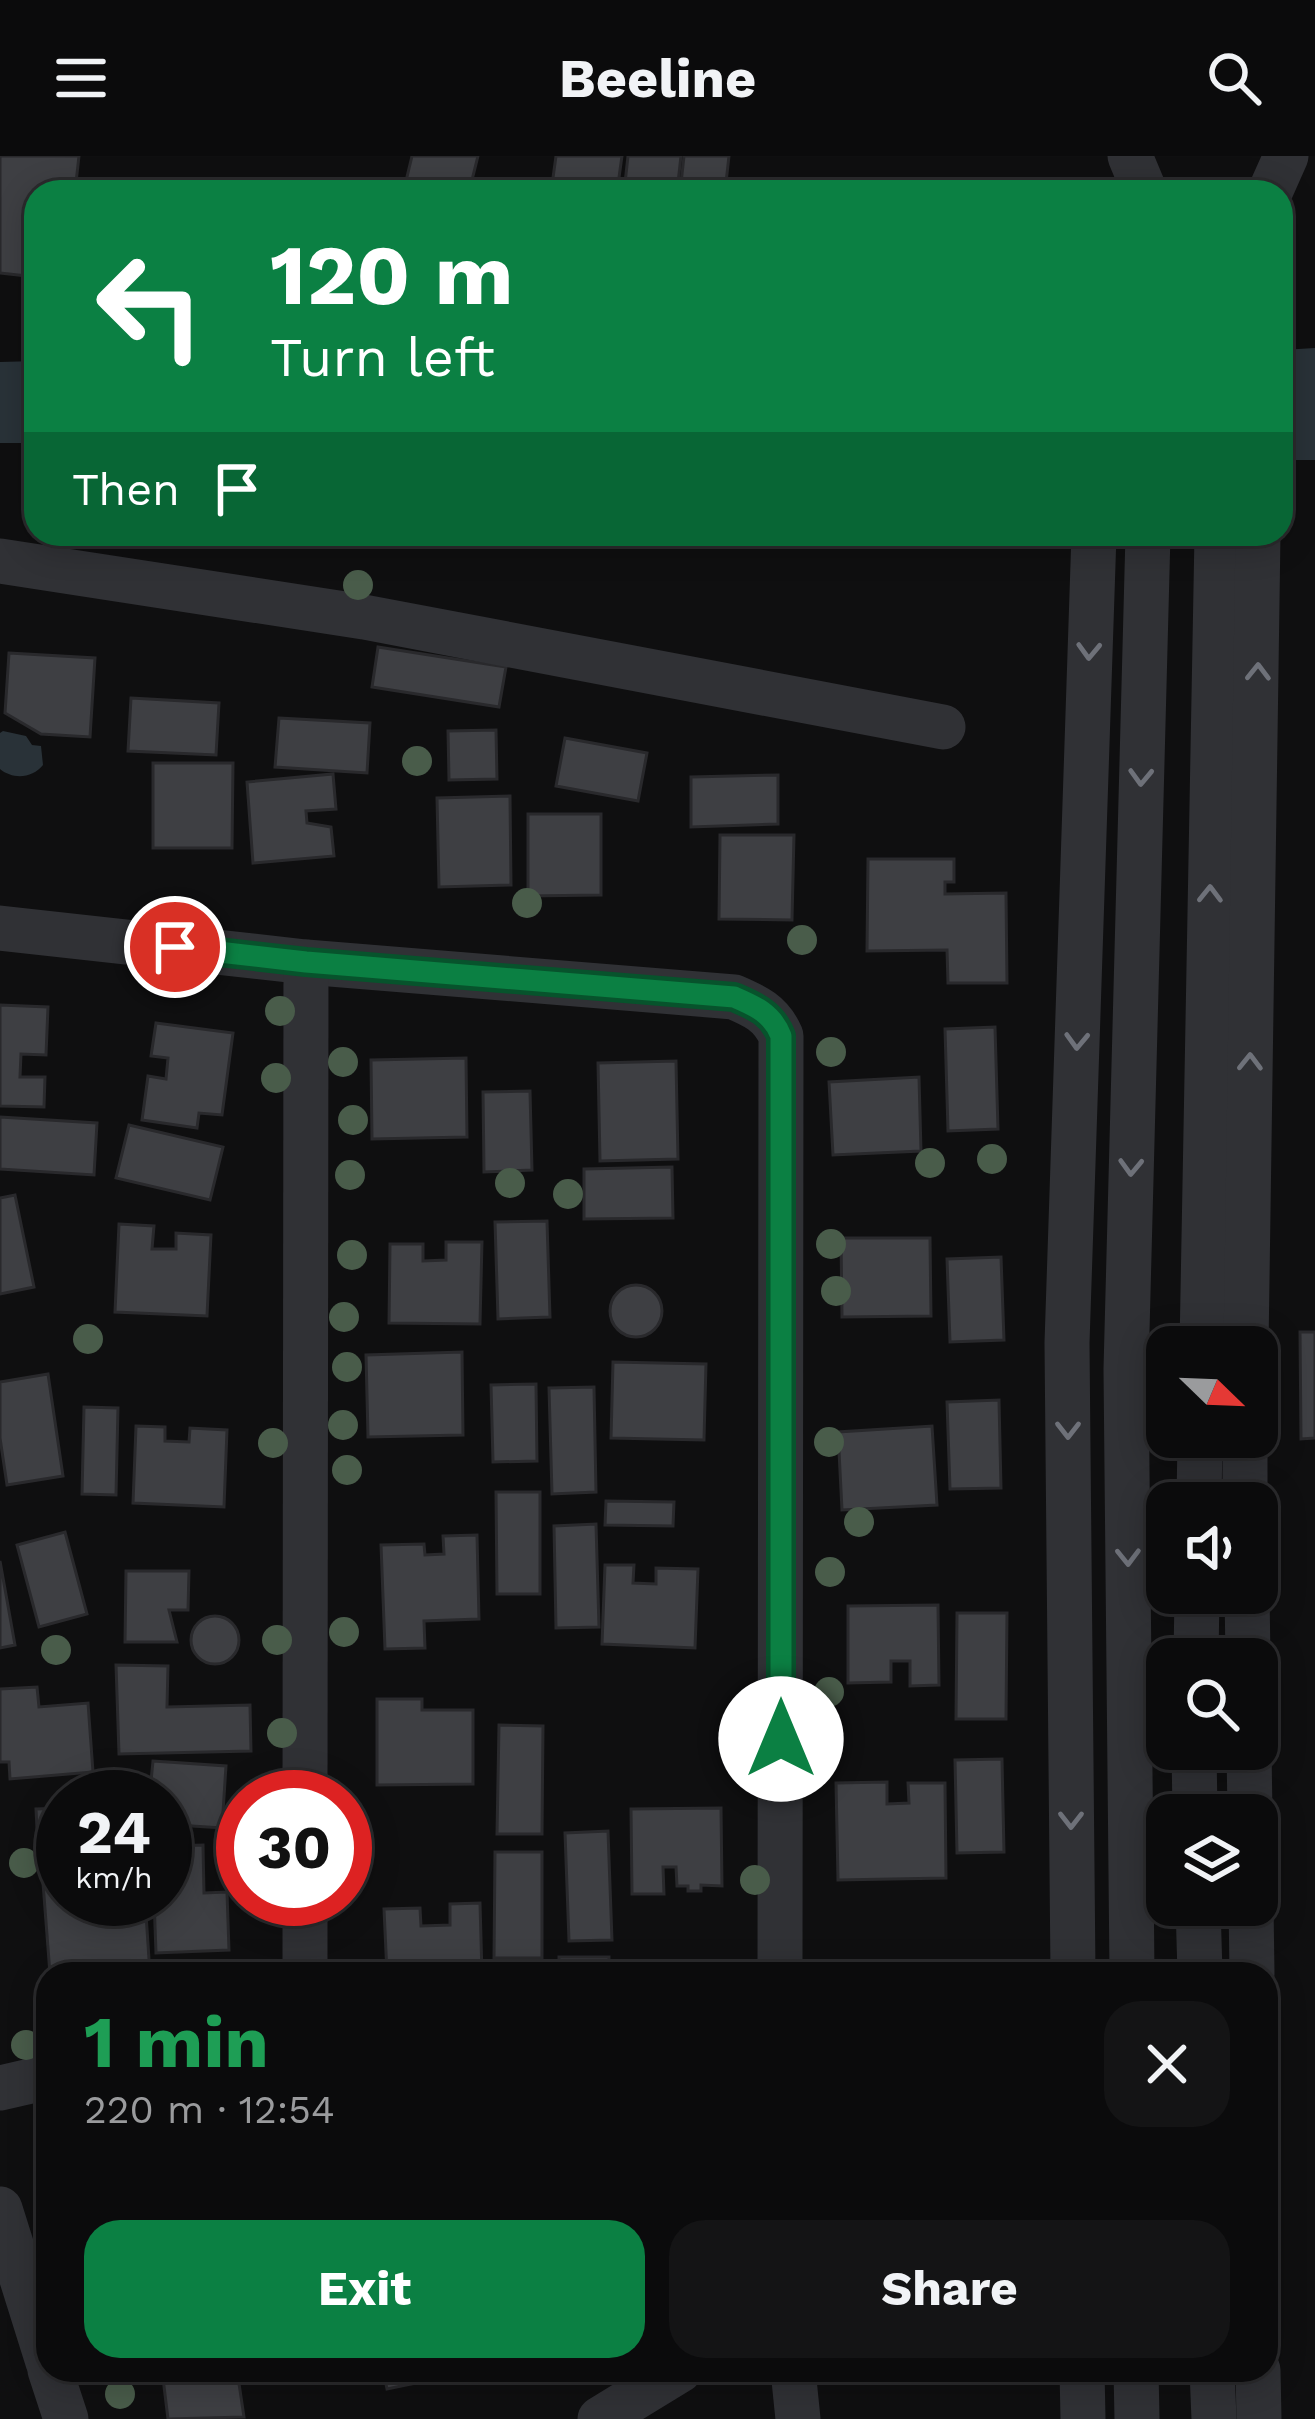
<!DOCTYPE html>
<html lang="en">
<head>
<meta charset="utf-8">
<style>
  :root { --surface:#0b0b0c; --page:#141415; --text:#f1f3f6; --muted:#9a9b9d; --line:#2b2b2d; --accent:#0b8043 }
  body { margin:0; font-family:"Work Sans",sans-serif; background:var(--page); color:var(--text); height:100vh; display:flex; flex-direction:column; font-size:45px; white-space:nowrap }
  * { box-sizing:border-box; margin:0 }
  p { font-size:39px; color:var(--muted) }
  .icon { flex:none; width:66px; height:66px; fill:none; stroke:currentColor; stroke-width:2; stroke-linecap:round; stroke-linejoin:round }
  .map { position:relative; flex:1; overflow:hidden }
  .details { position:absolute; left:36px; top:1806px; width:1242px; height:420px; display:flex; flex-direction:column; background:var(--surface); border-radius:36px; box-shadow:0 6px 30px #0003,0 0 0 3px var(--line) }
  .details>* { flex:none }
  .top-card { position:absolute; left:24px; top:24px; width:1269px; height:366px; border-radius:36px; box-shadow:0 6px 30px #0003,0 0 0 3px var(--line); background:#0b8043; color:#fff; overflow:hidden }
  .needle { width:78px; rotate:113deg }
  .controls { position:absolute; left:1146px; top:1170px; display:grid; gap:24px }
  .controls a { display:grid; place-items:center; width:132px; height:132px; border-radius:24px; background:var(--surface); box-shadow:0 6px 30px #0003,0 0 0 3px var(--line); font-size:60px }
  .speed { position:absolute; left:36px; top:1614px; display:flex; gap:24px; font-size:60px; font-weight:700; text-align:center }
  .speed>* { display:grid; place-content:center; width:156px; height:156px; border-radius:50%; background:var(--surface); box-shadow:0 6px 30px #0003,0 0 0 3px var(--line); line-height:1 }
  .speed small { font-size:30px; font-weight:400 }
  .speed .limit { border:18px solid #d22; background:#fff; color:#111 }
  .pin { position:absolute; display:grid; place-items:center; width:102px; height:102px; color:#fff; margin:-51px; border:6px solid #fff; border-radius:50%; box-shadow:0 3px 12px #0007 }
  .me { position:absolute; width:132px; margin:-66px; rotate:0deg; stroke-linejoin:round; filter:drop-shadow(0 0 9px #0008) }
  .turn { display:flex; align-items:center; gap:42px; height:252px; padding:0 48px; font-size:54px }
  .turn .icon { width:156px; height:156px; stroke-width:2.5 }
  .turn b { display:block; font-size:84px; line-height:102px }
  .then { display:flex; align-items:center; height:114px; padding:0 48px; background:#0003; gap:24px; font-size:45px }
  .round { display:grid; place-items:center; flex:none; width:126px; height:126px; border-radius:36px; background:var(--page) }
  .head { display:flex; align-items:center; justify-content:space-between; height:204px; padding:0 48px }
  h1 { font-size:72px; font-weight:700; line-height:90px; color:#1e9e55 }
  .primary-button { display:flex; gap:24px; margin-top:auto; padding:24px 48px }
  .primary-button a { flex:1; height:138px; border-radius:36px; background:var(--accent); color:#fff; font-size:48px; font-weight:700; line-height:138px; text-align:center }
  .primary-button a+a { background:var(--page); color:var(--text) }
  header { display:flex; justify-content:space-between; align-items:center; height:156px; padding:0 48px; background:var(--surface); font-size:54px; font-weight:700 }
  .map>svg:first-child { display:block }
  .water { fill:#293238 }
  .building { fill:#3e3f43; stroke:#29292c; stroke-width:3 }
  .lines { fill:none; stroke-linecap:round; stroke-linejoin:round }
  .minor { stroke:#303135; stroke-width:45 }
  .tree { fill:#495c4a }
  .oneway { stroke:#6e7179 }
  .route-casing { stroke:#07532c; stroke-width:30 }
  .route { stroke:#0b8043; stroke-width:21 }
</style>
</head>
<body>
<header><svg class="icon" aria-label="menu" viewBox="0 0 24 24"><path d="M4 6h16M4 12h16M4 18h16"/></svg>Beeline<svg class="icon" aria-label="search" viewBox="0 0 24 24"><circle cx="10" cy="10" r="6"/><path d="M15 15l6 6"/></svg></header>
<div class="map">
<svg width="1315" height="2263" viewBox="0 0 1315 2263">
  <rect width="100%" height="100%" fill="#0f0f10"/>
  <g class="water">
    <path d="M1315 192V304H1281V194Z"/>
    <path d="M36 205V287H0V206Z"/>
    <path d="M3 575 26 580 32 589 41 590 43 609C33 622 13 624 0 613V577Z"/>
  </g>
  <g class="building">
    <path d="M0 0H79L75 36H36V121L0 117Z"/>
    <path d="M412 0H478L469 36 406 25Z"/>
    <path d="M556 0H622L617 36H551Z"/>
    <path d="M628 0H681L677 36H624Z"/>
    <path d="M684 0H729L725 36H680Z"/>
    <path d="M378 491 506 511 499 551 372 531Z"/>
    <path d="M9 497 95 502 90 581 41 578 5 557Z"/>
    <path d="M131 542 219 547 216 599 128 595Z"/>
    <path d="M279 562 370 567 367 617 275 611Z"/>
    <path d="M496 574 497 623 449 624 448 575Z"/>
    <path d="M565 582 647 597 638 645 556 630Z"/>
    <path d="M153 607H233L232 692H153Z"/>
    <path d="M333 618 336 653 306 655 307 667 331 671 334 700 253 707 247 626Z"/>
    <path d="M778 619V668L691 671V621Z"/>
    <path d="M510 640 511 729 439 731 437 642Z"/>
    <path d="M528 658H601V739L528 740Z"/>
    <path d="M720 679H794L792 764 719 763Z"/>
    <path d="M868 703H954V726H945V738L1006 737 1007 827H948L947 794 867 795Z"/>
    <path d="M0 849 48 851 46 899 21 898 20 921H45L44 951 0 950Z"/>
    <path d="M156 867 233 877 222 959 199 957 197 972 142 964 148 920 166 923 168 902 151 900Z"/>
    <path d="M995 871 998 973 948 975 945 873Z"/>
    <path d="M466 902 467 981 372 983 371 904Z"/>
    <path d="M676 905 678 1003 600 1005 598 907Z"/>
    <path d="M919 921 921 995 833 999 829 926Z"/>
    <path d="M530 935 532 1014 484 1016 483 936Z"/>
    <path d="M0 961 97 967 94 1019 0 1013Z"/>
    <path d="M129 969 223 991 210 1044 116 1022Z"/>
    <path d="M672 1011 673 1062 584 1063V1013Z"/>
    <path d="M15 1039 34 1131 0 1138V1042Z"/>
    <path d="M547 1065 550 1161 498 1163 495 1066Z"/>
    <path d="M119 1068 154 1070 152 1093H176V1077L211 1079 207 1160 115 1156Z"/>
    <path d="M841 1082H930L931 1160 842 1161Z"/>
    <path d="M446 1086H482L480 1168 389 1167 390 1088H423V1105L446 1104Z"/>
    <path d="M1001 1101 1004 1184 950 1186 947 1103Z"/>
    <circle cx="636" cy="1155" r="26"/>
    <path d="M1300 1176H1315V1282L1301 1283Z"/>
    <path d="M462 1196 463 1279 368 1281 366 1199Z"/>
    <path d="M613 1206 706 1208 704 1284 611 1282Z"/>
    <path d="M48 1218 63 1320 7 1329 0 1282V1226Z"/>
    <path d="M536 1228 537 1305 493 1306 491 1229Z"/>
    <path d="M594 1231 596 1336 552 1338 549 1232Z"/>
    <path d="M999 1244 1001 1332 950 1333 947 1246Z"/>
    <path d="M84 1251 118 1252 116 1339 82 1338Z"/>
    <path d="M136 1270 165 1271V1285L189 1286 190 1272 227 1274 224 1351 133 1347Z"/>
    <path d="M932 1270 937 1349 842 1354 838 1276Z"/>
    <path d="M496 1336H540V1438H497Z"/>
    <path d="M606 1345 674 1346 673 1370 605 1369Z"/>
    <path d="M596 1368 599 1471 556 1472 554 1370Z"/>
    <path d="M65 1376 87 1458 39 1471 17 1389Z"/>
    <path d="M477 1379 479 1463 424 1465 425 1492 385 1493 381 1389 424 1388 425 1399 444 1398 443 1380Z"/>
    <path d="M0 1405 15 1489 0 1492Z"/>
    <path d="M605 1409H634L633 1427 656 1428V1412L698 1413 695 1492 602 1488Z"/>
    <path d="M126 1415H189L188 1454H169L177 1486H125Z"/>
    <path d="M938 1449 939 1529 910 1530V1505H891V1526L848 1527V1450Z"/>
    <path d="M957 1457H1007L1006 1563H956Z"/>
    <circle cx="215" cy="1484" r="24"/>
    <path d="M116 1509 168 1510 167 1551 250 1549 251 1595 119 1598Z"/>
    <path d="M37 1531 39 1551 88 1547 93 1616 10 1623 9 1606H0V1533Z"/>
    <path d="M377 1543H422V1554H473V1628L377 1629Z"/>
    <path d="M499 1569 543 1570 542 1678H497Z"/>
    <path d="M1002 1603 1004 1696 957 1697 955 1604Z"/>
    <path d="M153 1605 226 1610 222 1672 177 1669 178 1652 165 1651V1641H132V1634L150 1635Z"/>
    <path d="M887 1626V1648L909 1647 908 1627H945L946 1722 838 1724 836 1627Z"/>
    <path d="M101 1632 102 1641H65V1634Z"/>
    <path d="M63 1652V1693L38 1694 36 1653Z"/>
    <path d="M721 1652 722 1730 701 1729V1735H688V1730H677L676 1711H663L664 1738H632L631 1653Z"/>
    <path d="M608 1675 612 1784 569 1785 565 1677Z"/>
    <path d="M203 1689 204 1737 227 1736 229 1794 156 1797 154 1743H165V1690Z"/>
    <path d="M495 1696H542V1802H494Z"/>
    <path d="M63 1713V1743H145L150 1818H50L42 1714Z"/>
    <path d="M480 1747 482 1818H387L384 1753 420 1752 421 1770 450 1769V1748Z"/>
    <rect x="559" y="1801" width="50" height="17"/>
    <path d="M162 2214H237L244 2261 168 2263Z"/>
    <path d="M383 2214H463L464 2217 387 2233Z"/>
  </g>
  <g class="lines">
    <g class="minor">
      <path d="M1130 0 1145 36"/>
      <path d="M1270 36 1286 0"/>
      <path d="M0 405 364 461 943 571"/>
      <path d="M0 772 306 806 734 841C755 850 771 857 781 880L780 1818"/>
      <path d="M1202 1191 1217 378"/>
      <path d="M1246 1191 1258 378"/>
      <path d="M1245 1281V1347"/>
      <path d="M1199 1347 1200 1281"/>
      <path d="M1247 1437 1248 1503"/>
      <path d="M1196 1503 1197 1437"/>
      <path d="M1194 1593 1195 1659"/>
      <path d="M1249 1593 1250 1659"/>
      <path d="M305 1641 306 806"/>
      <path d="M1198 1749 1200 1818"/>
      <path d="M1251 1749 1252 1818"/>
      <path d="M305 1818V1743"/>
      <path d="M1073 1818 1067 1187 1094 378"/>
      <path d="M1132 1818 1126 1213 1148 378"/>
      <path d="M0 1932 48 1921"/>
      <path d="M0 2053 48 2206"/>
      <path d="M50 2214 66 2263"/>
      <path d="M793 2214 798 2263"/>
      <path d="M1082 2214 1083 2263"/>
      <path d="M1136 2214 1137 2263"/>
      <path d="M1212 2214 1214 2263"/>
      <path d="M1258 2214 1259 2263"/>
      <path d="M600 2263 680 2214"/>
    </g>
  </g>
  <g class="tree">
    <circle cx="358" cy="429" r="15"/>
    <circle cx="417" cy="605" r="15"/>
    <circle cx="527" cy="747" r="15"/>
    <circle cx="802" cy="784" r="15"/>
    <circle cx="280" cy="855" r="15"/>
    <circle cx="831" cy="896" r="15"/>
    <circle cx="343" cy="906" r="15"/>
    <circle cx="276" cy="922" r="15"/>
    <circle cx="353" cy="964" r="15"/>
    <circle cx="992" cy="1003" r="15"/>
    <circle cx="930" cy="1007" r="15"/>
    <circle cx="350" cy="1019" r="15"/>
    <circle cx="510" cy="1027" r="15"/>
    <circle cx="568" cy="1038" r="15"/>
    <circle cx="831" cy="1088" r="15"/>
    <circle cx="352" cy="1099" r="15"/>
    <circle cx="836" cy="1135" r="15"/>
    <circle cx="344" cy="1161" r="15"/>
    <circle cx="88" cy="1183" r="15"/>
    <circle cx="347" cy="1211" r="15"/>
    <circle cx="343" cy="1269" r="15"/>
    <circle cx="829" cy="1286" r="15"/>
    <circle cx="273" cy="1287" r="15"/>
    <circle cx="347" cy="1314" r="15"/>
    <circle cx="859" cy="1366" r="15"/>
    <circle cx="830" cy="1416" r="15"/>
    <circle cx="344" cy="1476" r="15"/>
    <circle cx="277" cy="1484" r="15"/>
    <circle cx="56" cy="1494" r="15"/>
    <circle cx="829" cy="1536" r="15"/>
    <circle cx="282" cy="1577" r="15"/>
    <circle cx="24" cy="1707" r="15"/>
    <circle cx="755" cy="1724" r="15"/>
    <circle cx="26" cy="1889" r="15"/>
    <circle cx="120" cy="2238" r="15"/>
  </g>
  <defs><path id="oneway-chevron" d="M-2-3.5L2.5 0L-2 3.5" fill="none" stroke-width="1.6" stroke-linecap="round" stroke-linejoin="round" transform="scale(3)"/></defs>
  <g class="oneway">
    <use href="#oneway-chevron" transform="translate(1089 495) rotate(92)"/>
    <use href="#oneway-chevron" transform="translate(1258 516) rotate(-89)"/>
    <use href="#oneway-chevron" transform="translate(1141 621) rotate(92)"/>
    <use href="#oneway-chevron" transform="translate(1210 738) rotate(-89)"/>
    <use href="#oneway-chevron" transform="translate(1077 885) rotate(92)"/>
    <use href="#oneway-chevron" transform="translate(1250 906) rotate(-89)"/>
    <use href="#oneway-chevron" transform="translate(1131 1011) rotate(92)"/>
    <use href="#oneway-chevron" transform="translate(1068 1274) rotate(90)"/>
    <use href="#oneway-chevron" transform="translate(1128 1401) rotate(89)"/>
    <use href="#oneway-chevron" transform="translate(1071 1664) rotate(90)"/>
  </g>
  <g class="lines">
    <defs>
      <path id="route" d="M175 791 306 806 734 841C755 850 772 857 781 880V1583"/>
    </defs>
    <use href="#route" class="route-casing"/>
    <use href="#route" class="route"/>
  </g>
</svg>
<div class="controls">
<a><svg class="needle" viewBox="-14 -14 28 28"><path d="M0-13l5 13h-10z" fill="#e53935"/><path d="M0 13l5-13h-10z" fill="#9a9b9d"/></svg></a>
<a><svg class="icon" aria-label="sound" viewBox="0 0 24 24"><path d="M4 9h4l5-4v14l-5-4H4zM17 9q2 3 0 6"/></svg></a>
<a><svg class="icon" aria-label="search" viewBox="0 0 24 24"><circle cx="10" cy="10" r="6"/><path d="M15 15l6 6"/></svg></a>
<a><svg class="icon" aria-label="layers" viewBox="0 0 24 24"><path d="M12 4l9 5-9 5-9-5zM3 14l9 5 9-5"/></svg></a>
</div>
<div class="speed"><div>24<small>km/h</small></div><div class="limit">30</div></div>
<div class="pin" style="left:175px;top:791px;background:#d93025"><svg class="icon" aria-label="arrive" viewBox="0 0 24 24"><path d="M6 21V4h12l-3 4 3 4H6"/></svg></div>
<svg class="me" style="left:781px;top:1583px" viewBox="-20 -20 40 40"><circle r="19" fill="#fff"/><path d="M0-13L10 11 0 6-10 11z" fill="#0b8043"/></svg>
<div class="top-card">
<div class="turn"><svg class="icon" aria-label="left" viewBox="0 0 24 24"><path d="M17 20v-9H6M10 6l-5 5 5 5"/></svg><div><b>120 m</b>Turn left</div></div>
<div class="then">Then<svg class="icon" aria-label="arrive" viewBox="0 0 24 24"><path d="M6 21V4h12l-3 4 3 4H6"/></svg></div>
</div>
<section class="details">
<div class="head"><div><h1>1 min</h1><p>220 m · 12:54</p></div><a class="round"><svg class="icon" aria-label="close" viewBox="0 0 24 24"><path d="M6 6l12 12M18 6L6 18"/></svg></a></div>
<div class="primary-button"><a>Exit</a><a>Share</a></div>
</section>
</div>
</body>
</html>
